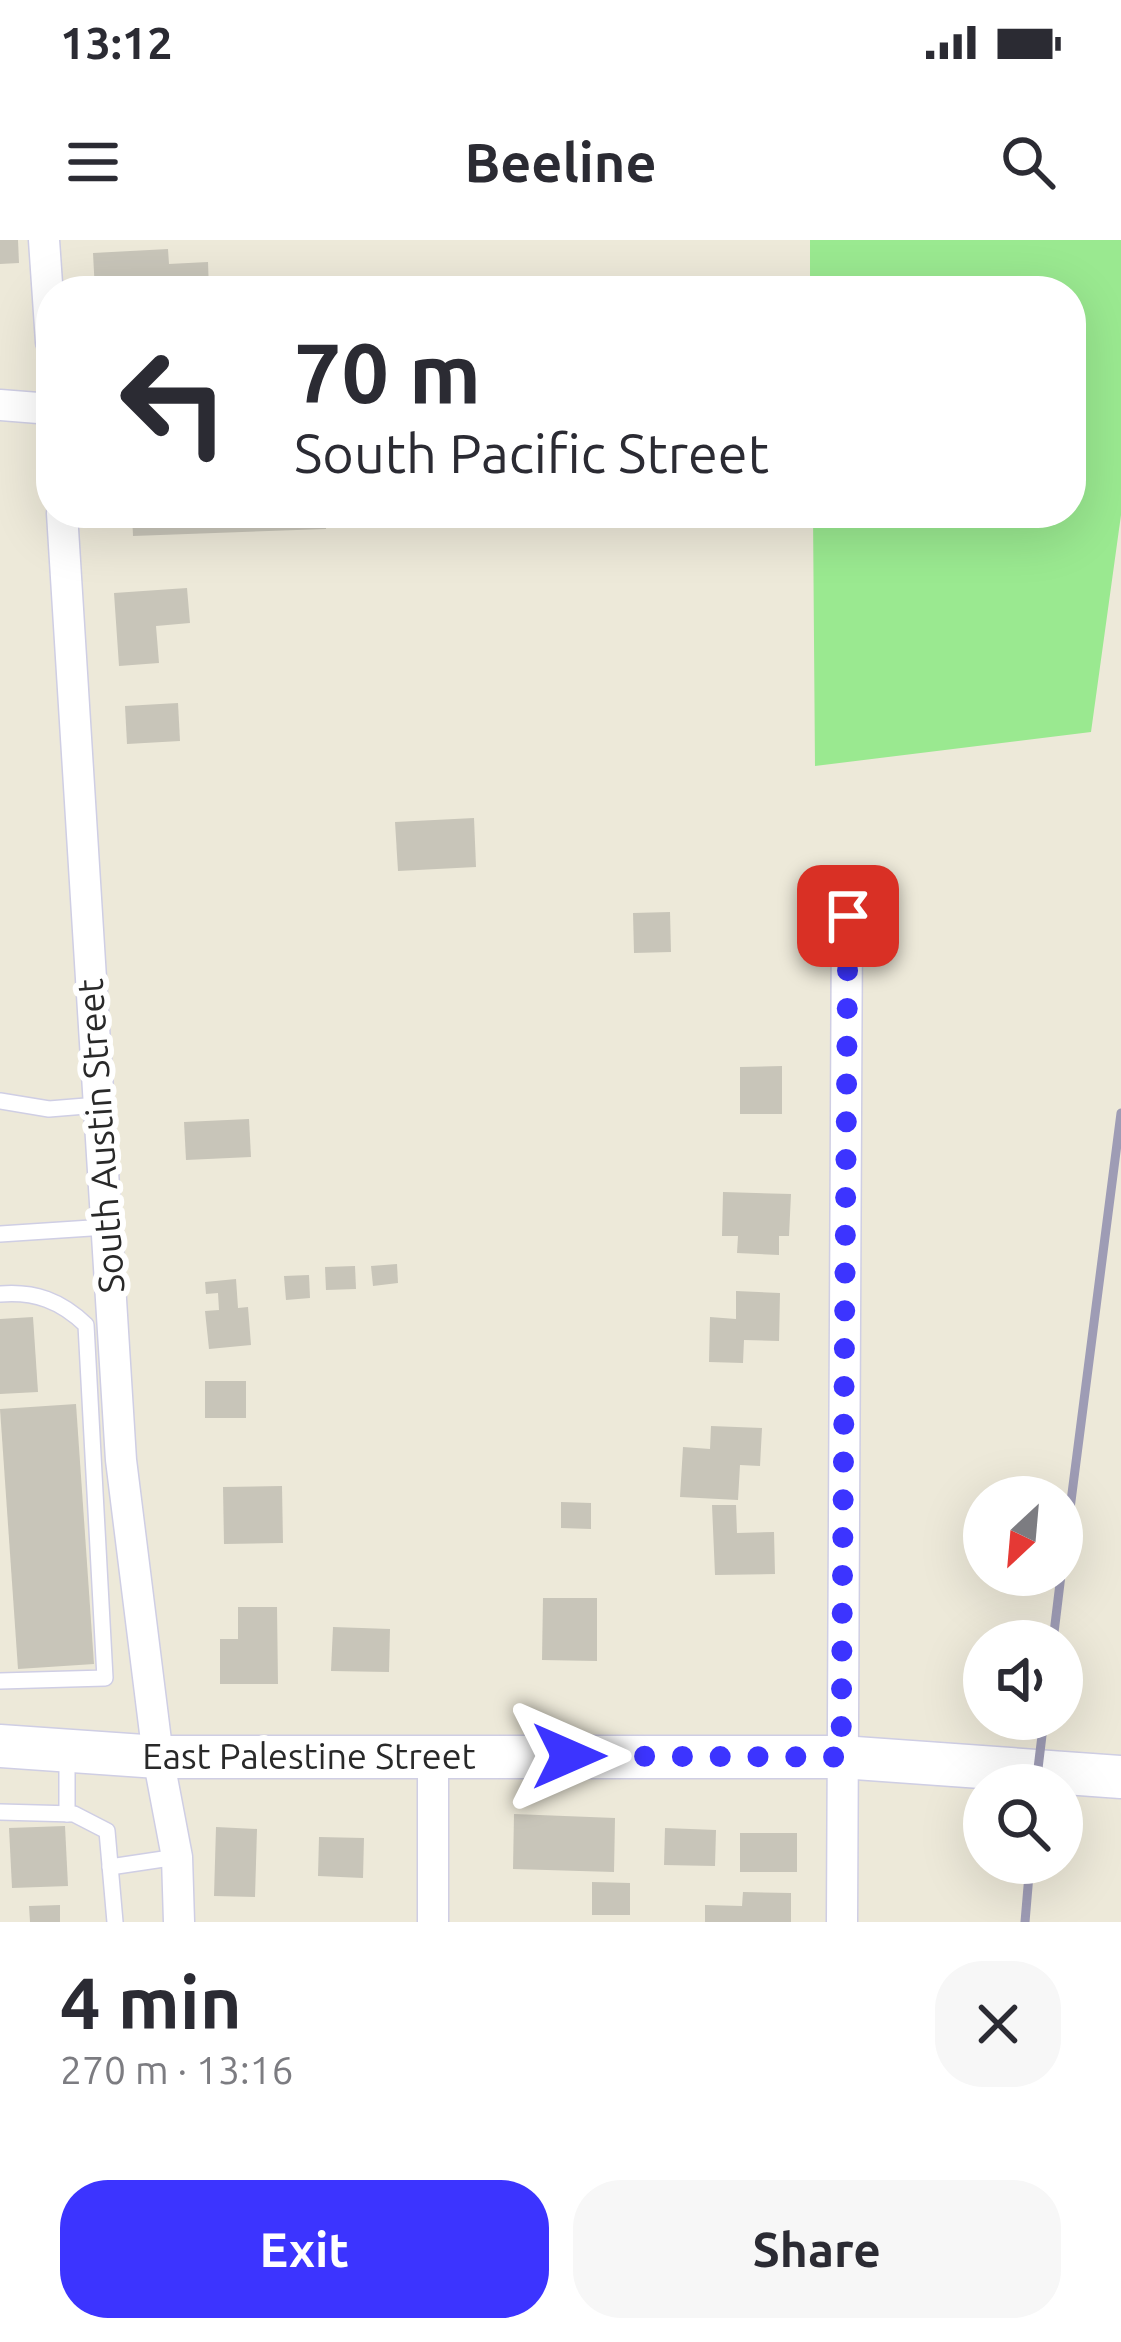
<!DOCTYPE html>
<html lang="en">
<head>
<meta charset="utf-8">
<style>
  :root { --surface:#fff; --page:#f7f7f7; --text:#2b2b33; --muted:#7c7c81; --accent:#3c34ff }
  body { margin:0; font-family:Ubuntu,sans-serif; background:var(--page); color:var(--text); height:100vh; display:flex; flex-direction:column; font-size:45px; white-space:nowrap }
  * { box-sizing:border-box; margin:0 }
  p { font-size:39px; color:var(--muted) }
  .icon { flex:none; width:66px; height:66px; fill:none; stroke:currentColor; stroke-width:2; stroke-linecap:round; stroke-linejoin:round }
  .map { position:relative; height:1682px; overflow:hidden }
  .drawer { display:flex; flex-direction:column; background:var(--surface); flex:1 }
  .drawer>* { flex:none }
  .banner { position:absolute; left:36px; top:36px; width:1050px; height:252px; border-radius:48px; box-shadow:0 12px 48px #0002; background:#fff; color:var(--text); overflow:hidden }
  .needle { width:78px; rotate:206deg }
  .tools { position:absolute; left:963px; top:1236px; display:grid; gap:24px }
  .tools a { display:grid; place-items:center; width:120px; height:120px; border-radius:50%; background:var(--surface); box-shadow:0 12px 48px #0002; font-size:60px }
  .pin { position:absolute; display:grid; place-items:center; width:102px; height:102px; color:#fff; margin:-51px; border-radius:24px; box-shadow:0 6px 18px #0006 }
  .me { position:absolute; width:132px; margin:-66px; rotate:90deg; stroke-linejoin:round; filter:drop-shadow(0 0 9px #0008) }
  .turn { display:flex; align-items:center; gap:42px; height:252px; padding:0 60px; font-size:54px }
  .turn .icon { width:156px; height:156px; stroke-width:2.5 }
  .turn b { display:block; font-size:84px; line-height:102px }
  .round { display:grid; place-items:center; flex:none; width:126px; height:126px; border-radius:48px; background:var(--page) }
  .summary { display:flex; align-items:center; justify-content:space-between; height:204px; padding:0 60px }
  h1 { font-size:72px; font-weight:700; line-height:90px }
  .primary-button { display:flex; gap:24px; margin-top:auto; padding:24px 60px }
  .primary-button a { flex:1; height:138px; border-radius:48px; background:var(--accent); color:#fff; font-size:48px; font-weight:700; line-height:138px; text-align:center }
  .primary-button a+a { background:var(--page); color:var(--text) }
  .status { display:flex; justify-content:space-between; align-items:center; height:84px; padding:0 60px; background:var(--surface); direction:ltr }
  .status svg { height:33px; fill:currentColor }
  header { display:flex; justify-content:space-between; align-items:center; height:156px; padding:0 60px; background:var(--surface); font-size:54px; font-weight:700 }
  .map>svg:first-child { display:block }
  .green { fill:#9ae990 }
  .building { fill:#c8c5b9 }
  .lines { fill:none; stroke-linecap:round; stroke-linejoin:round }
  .lane-casing { stroke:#cfcee4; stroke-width:18 }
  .street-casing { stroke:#cfcee4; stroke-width:33 }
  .secondary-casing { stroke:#cfcee4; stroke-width:45 }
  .lane { stroke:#fff; stroke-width:15 }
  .street { stroke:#fff; stroke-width:30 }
  .secondary { stroke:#fff; stroke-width:42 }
  .rail { stroke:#9e9cb5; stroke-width:9 }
  .route { stroke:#3c34ff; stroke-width:21; stroke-dasharray:0 37.8 }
  .labels { text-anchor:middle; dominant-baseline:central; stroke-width:12; stroke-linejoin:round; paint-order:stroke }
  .street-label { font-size:36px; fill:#292929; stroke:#fff }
</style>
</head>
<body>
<div class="status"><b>13:12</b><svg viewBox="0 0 49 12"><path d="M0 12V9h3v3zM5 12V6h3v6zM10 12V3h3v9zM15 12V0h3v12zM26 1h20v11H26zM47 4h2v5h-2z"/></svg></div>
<header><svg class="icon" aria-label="menu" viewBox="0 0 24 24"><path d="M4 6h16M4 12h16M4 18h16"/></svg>Beeline<svg class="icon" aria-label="search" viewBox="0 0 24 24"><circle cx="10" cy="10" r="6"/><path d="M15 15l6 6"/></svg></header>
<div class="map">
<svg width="1121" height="1682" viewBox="0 0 1121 1682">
  <rect width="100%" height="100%" fill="#ede9d9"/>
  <path class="green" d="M810 0H1121V275L1091 492 815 526 813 273H1071V51H810Z"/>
  <g class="building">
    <path d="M0 0H18L19 23 0 24Z"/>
    <path d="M168 9 169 24 208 22 209 51H95L93 13Z"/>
    <path d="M132 273H325L326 289 133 296Z"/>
    <path d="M187 348 190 383 156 386 159 423 119 426 114 353Z"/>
    <path d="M178 463 180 501 127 504 125 466Z"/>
    <path d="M474 578 476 627 398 631 395 582Z"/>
    <path d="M670 672 671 712 634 713 633 673Z"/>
    <path d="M782 826V874H740V827Z"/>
    <path d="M249 879 251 917 186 920 184 882Z"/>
    <path d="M723 952 791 954 789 996H779V1015L737 1013 738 996H722Z"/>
    <path d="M397 1024 398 1043 373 1046 371 1026Z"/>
    <path d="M355 1026 356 1049 326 1050 325 1027Z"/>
    <path d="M309 1035 310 1058 286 1060 284 1036Z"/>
    <path d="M236 1039 238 1068 248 1067 251 1105 209 1109 205 1071 219 1070 218 1053 206 1054 205 1042Z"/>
    <path d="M736 1051 780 1053 779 1101 744 1100 743 1123 709 1122 710 1077 736 1079Z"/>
    <path d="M33 1077 38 1152 0 1154V1079Z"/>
    <rect x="205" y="1141" width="41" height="37"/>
    <path d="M76 1164 94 1424 18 1429 0 1169Z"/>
    <path d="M711 1186 762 1188 760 1226 740 1225 738 1260 680 1257 683 1207 710 1209Z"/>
    <path d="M282 1246 283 1303 224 1304 223 1247Z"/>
    <path d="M561 1262 591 1263V1289L561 1288Z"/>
    <path d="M712 1265H736L737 1293 774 1292 775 1334 715 1335Z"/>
    <path d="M543 1358H597V1421L542 1420Z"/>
    <path d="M238 1367H277L278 1444H220V1399H238Z"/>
    <path d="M333 1387 390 1389 389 1432 331 1431Z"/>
    <path d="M514 1574 615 1578 614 1632 513 1629Z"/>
    <path d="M65 1586 68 1646 12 1648 9 1588Z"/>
    <path d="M216 1587 257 1589 255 1657 214 1656Z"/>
    <path d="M665 1588 716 1590 715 1626 664 1625Z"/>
    <rect x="740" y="1593" width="57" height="39"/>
    <path d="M319 1597 364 1598 363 1638 318 1636Z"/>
    <path d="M592 1642 630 1643V1675H592Z"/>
    <path d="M743 1652 791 1653V1682H705V1665L742 1666Z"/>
    <path d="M60 1665V1682H30L29 1666Z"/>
  </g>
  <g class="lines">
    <defs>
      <g id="lane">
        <path d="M0 861 49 869 98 865"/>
        <path d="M0 994 106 987"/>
        <path d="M0 1054C35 1051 61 1061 86 1085L105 1438 0 1441"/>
        <path d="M67 1511V1574"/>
        <path d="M0 1572 74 1574 107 1591 115 1682"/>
        <path d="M110 1627 177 1617"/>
      </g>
      <g id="street">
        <path d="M44 0 51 102"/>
        <path d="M0 165 51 169"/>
        <path d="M62 273 121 1220 158 1517 177 1617 179 1682"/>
        <path d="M433 1516V1682"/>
        <path d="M842 1682 847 676"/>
      </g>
      <path id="secondary" d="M0 1506 158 1517H841L1121 1537"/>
    </defs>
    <use href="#lane" class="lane-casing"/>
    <use href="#street" class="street-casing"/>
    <use href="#secondary" class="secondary-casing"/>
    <use href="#lane" class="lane"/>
    <use href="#street" class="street"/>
    <use href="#secondary" class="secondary"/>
    <g class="rail">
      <path d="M1062 1331 1121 873"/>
      <path d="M1053 1401 1061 1335"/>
      <path d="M1036 1545 1044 1479"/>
      <path d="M1025 1682 1030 1623"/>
    </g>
  </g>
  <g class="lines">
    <path class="route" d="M569 1516 841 1517 848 676"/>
  </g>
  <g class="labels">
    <g class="street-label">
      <text transform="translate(100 896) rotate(-94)">South Austin Street</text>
      <text x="309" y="1515">East Palestine Street</text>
    </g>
  </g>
</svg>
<div class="tools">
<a><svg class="needle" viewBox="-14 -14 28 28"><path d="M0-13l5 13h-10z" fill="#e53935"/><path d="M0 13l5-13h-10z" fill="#7c7c81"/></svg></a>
<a><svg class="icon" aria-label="sound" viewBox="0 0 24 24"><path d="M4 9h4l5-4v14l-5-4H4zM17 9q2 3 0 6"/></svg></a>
<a><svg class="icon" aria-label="search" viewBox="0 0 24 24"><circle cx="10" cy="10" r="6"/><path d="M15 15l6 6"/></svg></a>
</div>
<div class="pin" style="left:848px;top:676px;background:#d93025"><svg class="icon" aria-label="arrive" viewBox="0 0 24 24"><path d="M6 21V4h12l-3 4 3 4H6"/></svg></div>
<svg class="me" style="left:569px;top:1516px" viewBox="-20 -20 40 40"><path d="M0-17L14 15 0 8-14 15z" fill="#3c34ff" stroke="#fff" stroke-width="4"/></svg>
<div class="banner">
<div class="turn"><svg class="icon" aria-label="left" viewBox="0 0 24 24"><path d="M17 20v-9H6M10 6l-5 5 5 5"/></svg><div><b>70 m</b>South Pacific Street</div></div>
</div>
</div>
<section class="drawer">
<div class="summary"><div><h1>4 min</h1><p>270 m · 13:16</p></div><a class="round"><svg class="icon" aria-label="close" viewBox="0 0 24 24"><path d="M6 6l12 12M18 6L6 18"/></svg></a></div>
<div class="primary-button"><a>Exit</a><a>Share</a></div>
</section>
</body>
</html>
